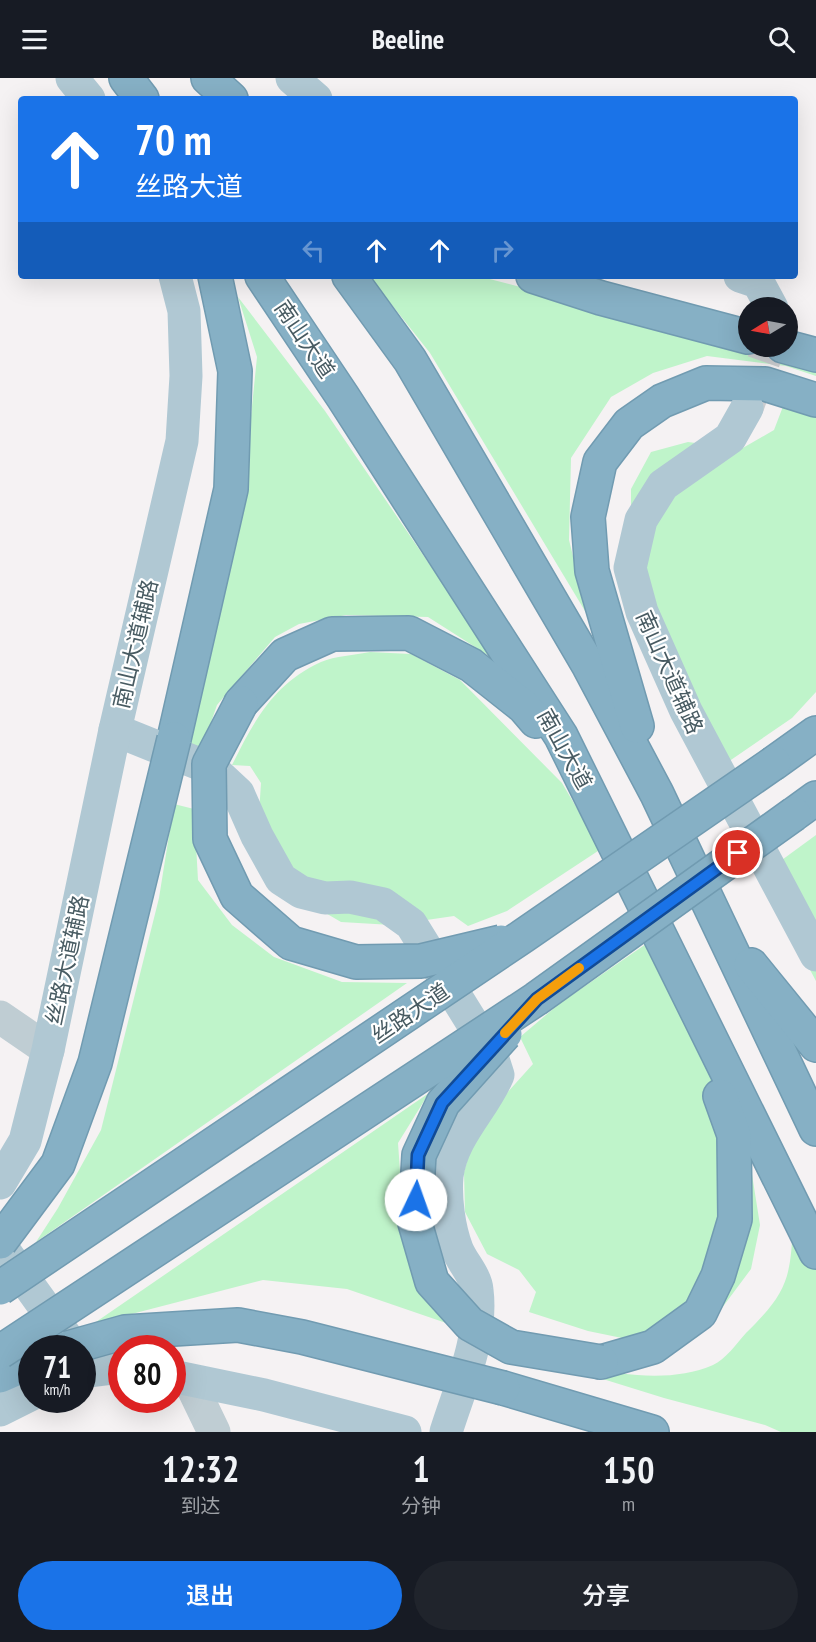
<!DOCTYPE html>
<html lang="zh">
<head>
<meta charset="utf-8">
<style>
  :root { --surface:#171b24; --page:#20242c; --text:#f1f3f6; --muted:#9ea1a6; --accent:#1a73e8 }
  body { margin:0; font-family:"PT Sans Narrow","Noto Sans SC",sans-serif; background:var(--page); color:var(--text); height:100vh; display:flex; flex-direction:column; font-size:22px; white-space:nowrap }
  * { box-sizing:border-box; margin:0 }
  p { font-size:20px; color:var(--muted) }
  .icon { flex:none; width:33px; height:33px; fill:none; stroke:currentColor; stroke-width:2; stroke-linecap:round; stroke-linejoin:round }
  .map { position:relative; height:1354px; overflow:hidden }
  .drawer { display:flex; flex-direction:column; background:var(--surface); flex:1 }
  .drawer>* { flex:none }
  .hud { position:absolute; left:18px; top:18px; width:780px; height:183px; border-radius:6px; box-shadow:0 6px 24px #0002; background:#1a73e8; color:#fff; overflow:hidden }
  .needle { width:39px; rotate:260deg }
  .fabs { position:absolute; left:738px; top:219px; display:grid; gap:12px }
  .fabs a { display:grid; place-items:center; width:60px; height:60px; border-radius:50%; background:var(--surface); box-shadow:0 6px 24px #0002; font-size:30px }
  .speed { position:absolute; left:18px; top:1257px; display:flex; gap:12px; font-size:30px; font-weight:700; text-align:center }
  .speed>* { display:grid; place-content:center; width:78px; height:78px; border-radius:50%; background:var(--surface); box-shadow:0 6px 24px #0002; line-height:1 }
  .speed small { font-size:15px; font-weight:400 }
  .speed .limit { border:9px solid #d22; background:#fff; color:#111 }
  .pin { position:absolute; display:grid; place-items:center; width:51px; height:51px; color:#fff; margin:-26px; border:3px solid #fff; border-radius:50%; box-shadow:0 2px 6px #0007 }
  .me { position:absolute; width:66px; margin:-33px; rotate:3deg; stroke-linejoin:round; filter:drop-shadow(0 0 4px #0008) }
  .turn { display:flex; align-items:center; gap:21px; height:126px; padding:0 18px; font-size:27px }
  .turn .icon { width:78px; height:78px; stroke-width:2.5 }
  .turn b { display:block; font-size:42px; line-height:51px }
  .lanes { display:flex; align-items:center; height:57px; padding:0 18px; background:#0003; justify-content:center; gap:30px; direction:ltr }
  .lanes .off { opacity:.35 }
  .eta { display:flex; justify-content:space-evenly; align-items:center; height:102px; text-align:center }
  .eta b { font-size:36px; font-weight:600; line-height:42px }
  .action { display:flex; gap:12px; margin-top:auto; padding:12px 18px }
  .action a { flex:1; height:69px; border-radius:36px; background:var(--accent); color:#fff; font-size:24px; font-weight:600; line-height:69px; text-align:center }
  .action a+a { background:var(--page); color:var(--text) }
  header { display:flex; justify-content:space-between; align-items:center; height:78px; padding:0 18px; background:var(--surface); font-size:27px; font-weight:600 }
  .map>svg:first-child { display:block }
  .green { fill:#bff4ca }
  .lines { fill:none; stroke-linecap:round; stroke-linejoin:round }
  .major-tunnel { stroke:#cacccf; stroke-width:33; stroke-dasharray:33 16; stroke-linecap:butt }
  .highway-casing { stroke:#719bb1; stroke-width:36 }
  .minor { stroke:#bfcdd3; stroke-width:33 }
  .major { stroke:#b0c8d3; stroke-width:33 }
  .highway { stroke:#86b0c5; stroke-width:33 }
  .highway-bridge-casing { stroke:#719bb1; stroke-width:36; stroke-linecap:butt }
  .highway-bridge { stroke:#86b0c5; stroke-width:33 }
  .route-casing { stroke:#114b97; stroke-width:15 }
  .route { stroke:#1a73e8; stroke-width:10 }
  .slow { stroke:#f59e0b; stroke-width:10 }
  .labels { text-anchor:middle; dominant-baseline:central; stroke-width:4.5; stroke-linejoin:round; paint-order:stroke }
  .street-label { font-size:22px; fill:#485b62; stroke:#fff }
</style>
</head>
<body>
<header><svg class="icon" aria-label="menu" viewBox="0 0 24 24"><path d="M4 6h16M4 12h16M4 18h16"/></svg>Beeline<svg class="icon" aria-label="search" viewBox="0 0 24 24"><circle cx="10" cy="10" r="6"/><path d="M15 15l6 6"/></svg></header>
<div class="map">
<svg width="816" height="1354" viewBox="0 0 816 1354">
  <rect width="100%" height="100%" fill="#f5f2f3"/>
  <g class="green">
    <path d="M369 198H478L816 286V298L786 288 707 278 653 295 611 319 571 380 569 462 588 538 430 275Z"/>
    <path d="M238 219 325 333 494 581 428 539 346 537 299 546 275 559 217 627 197 685 182 684 245 397 257 279Z"/>
    <path d="M787 318 816 325V614L792 640 709 697 631 460V411L651 374 688 364 741 371 774 352Z"/>
    <path d="M370 574 411 576 460 602 562 705 601 771 507 833 468 848 454 838 392 847 341 844 293 816 258 751 261 705 250 688 232 687C254 643 273 606 321 584 335 578 355 577 370 574Z"/>
    <path d="M174 726 194 731 198 802 232 847 274 879 342 904 407 905 36 1164 58 1130 101 1052 159 820Z"/>
    <path d="M816 757V903L760 798Z"/>
    <path d="M646 866 735 1033 750 1084 760 1147 751 1191 716 1238 656 1267 588 1253 529 1234 536 1214 519 1192 487 1176 465 1134 464 1094 477 1048 533 986 520 959 559 926Z"/>
    <path d="M429 1015 398 1065 403 1135 484 1258 347 1211 263 1202 93 1246Z"/>
    <path d="M793 1142 816 1187V1354H781L765 1347 664 1320 519 1275C577 1287 656 1312 713 1287 725 1282 737 1265 746 1255 788 1214 791 1200 793 1142Z"/>
  </g>
  <g class="lines">
    <path class="major-tunnel" d="M747 330 769 268"/>
    <defs>
      <g id="highway">
        <path d="M126 0 142 21"/>
        <path d="M208 0 231 21"/>
        <path d="M262 198 343 319 561 658 816 1174"/>
        <path d="M349 198 410 282 589 588 657 716 816 1051"/>
        <path d="M533 198 601 220 748 259"/>
        <path d="M783 268 816 277"/>
        <path d="M241 625 285 577 332 556 409 555 471 587 524 629 536 643"/>
        <path d="M637 648 592 493 588 439 600 384 629 346 662 323 706 305 765 306 816 322"/>
        <path d="M174 661 231 411 235 293 215 198"/>
        <path d="M774 685 816 655"/>
        <path d="M794 736 816 720"/>
        <path d="M751 887 816 967"/>
        <path d="M601 1284 653 1269 700 1235 718 1198 735 1141 734 1057 720 1018"/>
        <path d="M0 1298 32 1284"/>
        <path d="M503 1310 652 1354"/>
      </g>
    </defs>
    <use href="#highway" class="highway-casing"/>
    <g class="minor">
      <path d="M0 939 48 972"/>
      <path d="M189 1302 214 1354"/>
    </g>
    <g class="major">
      <path d="M72 0 89 21"/>
      <path d="M292 0 316 21"/>
      <path d="M740 198 758 204 772 230"/>
      <path d="M747 330 730 360 663 407 641 442 630 490 642 534 686 633 816 877"/>
      <path d="M115 652 212 691 238 715 257 758 281 801 301 814 325 820 350 819 383 826 411 846 491 975 498 997C483 1032 452 1058 447 1098 445 1120 449 1150 457 1171 462 1184 476 1198 477 1212 483 1260 460 1309 446 1354"/>
      <path d="M0 1105 25 1063 48 972 115 652 182 363 186 298 184 233 175 198"/>
      <path d="M0 1167 69 1263"/>
      <path d="M82 1294 122 1289"/>
      <path d="M172 1298 264 1317 405 1354"/>
      <path d="M0 1332 32 1316"/>
    </g>
    <use href="#highway" class="highway"/>
    <defs>
      <g id="highway-bridge">
        <path d="M241 625 209 686 210 761 237 818 291 865 356 884 421 883 501 864"/>
        <path d="M505 956 443 1025 419 1077 415 1145 432 1204 470 1246 511 1269 601 1284"/>
        <path d="M0 1164 58 1086 95 985 174 661"/>
        <path d="M0 1210 523 858 774 685"/>
        <path d="M68 1270 125 1254 238 1247 302 1259 503 1310"/>
        <path d="M0 1274 536 921 794 736"/>
      </g>
    </defs>
    <use href="#highway-bridge" class="highway-bridge-casing"/>
    <use href="#highway-bridge" class="highway-bridge"/>
  </g>
  <g class="lines">
    <defs>
      <path id="route" d="M416 1122 418 1077 442 1025 537 921 738 775"/>
    </defs>
    <use href="#route" class="route-casing"/>
    <use href="#route" class="route"/>
    <path class="slow" d="M505 955 537 921 579 890"/>
  </g>
  <g class="labels">
    <g class="street-label">
      <text transform="translate(305 261) rotate(56)">南山大道</text>
      <text transform="translate(135 566) rotate(-77)">南山大道辅路</text>
      <text transform="translate(670 594) rotate(66)">南山大道辅路</text>
      <text transform="translate(565 671) rotate(61)">南山大道</text>
      <text transform="translate(67 882) rotate(-78)">丝路大道辅路</text>
      <text transform="translate(410 935) rotate(-34)">丝路大道</text>
    </g>
  </g>
</svg>
<div class="fabs">
<a><svg class="needle" viewBox="-14 -14 28 28"><path d="M0-13l5 13h-10z" fill="#e53935"/><path d="M0 13l5-13h-10z" fill="#9ea1a6"/></svg></a>
</div>
<div class="speed"><div>71<small>km/h</small></div><div class="limit">80</div></div>
<div class="pin" style="left:738px;top:775px;background:#d93025"><svg class="icon" aria-label="arrive" viewBox="0 0 24 24"><path d="M6 21V4h12l-3 4 3 4H6"/></svg></div>
<svg class="me" style="left:416px;top:1122px" viewBox="-20 -20 40 40"><circle r="19" fill="#fff"/><path d="M0-13L10 11 0 6-10 11z" fill="#1a73e8"/></svg>
<div class="hud">
<div class="turn"><svg class="icon" aria-label="ahead" viewBox="0 0 24 24"><path d="M12 20V5M6 11l6-6 6 6"/></svg><div><b>70 m</b>丝路大道</div></div>
<div class="lanes"><svg class="icon off" aria-label="left" viewBox="0 0 24 24"><path d="M17 20v-9H6M10 6l-5 5 5 5"/></svg><svg class="icon" aria-label="ahead" viewBox="0 0 24 24"><path d="M12 20V5M6 11l6-6 6 6"/></svg><svg class="icon" aria-label="ahead" viewBox="0 0 24 24"><path d="M12 20V5M6 11l6-6 6 6"/></svg><svg class="icon off" aria-label="right" viewBox="0 0 24 24"><path d="M7 20v-9h11M14 6l5 5-5 5"/></svg></div>
</div>
</div>
<section class="drawer">
<div class="eta">
<div><b>12:32</b><p>到达</p></div>
<div><b>1</b><p>分钟</p></div>
<div><b>150</b><p>m</p></div>
</div>
<div class="action"><a>退出</a><a>分享</a></div>
</section>
</body>
</html>
